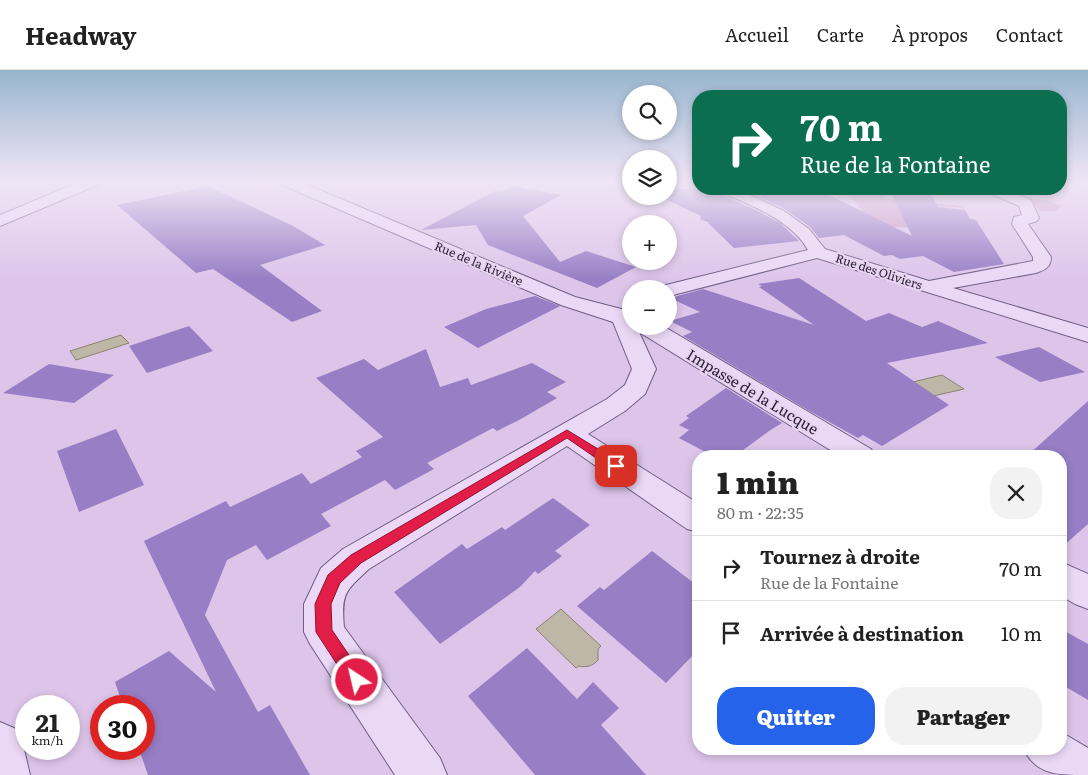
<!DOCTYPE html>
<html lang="fr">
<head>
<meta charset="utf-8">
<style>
  :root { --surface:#fff; --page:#f2f2f2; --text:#222; --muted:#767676; --line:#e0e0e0; --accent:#2563eb }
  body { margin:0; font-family:Literata,serif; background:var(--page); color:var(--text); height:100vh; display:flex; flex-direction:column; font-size:19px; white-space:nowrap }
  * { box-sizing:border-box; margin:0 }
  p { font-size:16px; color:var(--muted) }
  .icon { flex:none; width:28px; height:28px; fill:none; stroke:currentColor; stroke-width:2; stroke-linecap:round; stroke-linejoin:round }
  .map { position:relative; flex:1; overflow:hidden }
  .details { position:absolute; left:692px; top:380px; width:375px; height:305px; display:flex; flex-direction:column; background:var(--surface); border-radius:20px; box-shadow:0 2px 8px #0003 }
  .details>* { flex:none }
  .top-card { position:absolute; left:692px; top:20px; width:375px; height:105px; border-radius:20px; box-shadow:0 2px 8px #0003; background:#0b6e4f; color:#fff; overflow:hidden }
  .tools { position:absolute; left:622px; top:15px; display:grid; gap:10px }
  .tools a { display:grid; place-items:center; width:55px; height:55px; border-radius:50%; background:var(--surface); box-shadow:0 2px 8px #0003; font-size:25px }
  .speed { position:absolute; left:15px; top:625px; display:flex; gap:10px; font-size:25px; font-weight:700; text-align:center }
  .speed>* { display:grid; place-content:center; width:65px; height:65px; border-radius:50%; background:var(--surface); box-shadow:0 2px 8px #0003; line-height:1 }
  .speed small { font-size:12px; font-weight:400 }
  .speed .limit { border:8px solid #d22; background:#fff; color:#111 }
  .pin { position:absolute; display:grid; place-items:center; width:42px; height:42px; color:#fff; margin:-21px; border-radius:10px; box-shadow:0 2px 8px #0006 }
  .me { position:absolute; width:55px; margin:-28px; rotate:325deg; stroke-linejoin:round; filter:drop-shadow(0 0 4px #0008) }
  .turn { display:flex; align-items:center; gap:18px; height:105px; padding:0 25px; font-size:22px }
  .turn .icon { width:65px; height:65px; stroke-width:2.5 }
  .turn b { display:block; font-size:35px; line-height:42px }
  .round { display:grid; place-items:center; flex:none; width:52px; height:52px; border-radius:20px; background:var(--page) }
  .head { display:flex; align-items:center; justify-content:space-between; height:85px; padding:0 25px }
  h1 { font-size:30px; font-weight:800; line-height:38px }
  .button { display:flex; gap:10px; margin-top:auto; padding:10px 25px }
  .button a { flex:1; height:58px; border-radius:20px; background:var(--accent); color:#fff; font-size:20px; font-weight:800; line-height:58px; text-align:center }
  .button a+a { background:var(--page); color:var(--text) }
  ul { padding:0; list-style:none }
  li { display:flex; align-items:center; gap:15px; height:65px; padding:0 25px; border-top:1px solid var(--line) }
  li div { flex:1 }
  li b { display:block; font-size:19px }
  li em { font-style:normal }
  header { display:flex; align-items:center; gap:30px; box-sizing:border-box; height:70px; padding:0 25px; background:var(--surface); border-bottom:1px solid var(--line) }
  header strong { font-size:24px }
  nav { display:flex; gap:28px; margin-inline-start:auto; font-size:18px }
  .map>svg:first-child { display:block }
  .green { fill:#c79ac5 }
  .water { fill:#beb6a6; stroke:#8b826e }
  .building { fill:#977ec5 }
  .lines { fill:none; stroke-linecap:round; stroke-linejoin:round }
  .minor-casing { stroke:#6f5d84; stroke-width:2 }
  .minor { fill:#ebd8f6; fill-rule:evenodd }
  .route { fill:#e11d48; stroke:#92132f }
  .labels { text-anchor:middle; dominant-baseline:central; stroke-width:4.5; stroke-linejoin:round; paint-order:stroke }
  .far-street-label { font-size:12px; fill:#291f35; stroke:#e8d4f2 }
  .street-label { font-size:15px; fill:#291f35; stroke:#e8d4f2 }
</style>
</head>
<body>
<header>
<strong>Headway</strong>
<nav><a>Accueil</a><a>Carte</a><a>À propos</a><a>Contact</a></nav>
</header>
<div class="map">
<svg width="1088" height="705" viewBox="0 0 1088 705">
  <rect width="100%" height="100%" fill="#ddc5ea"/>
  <g class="green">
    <path d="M837 119 879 120 886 129 963 136 964 138 921 135 914 157C898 158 878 158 866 145 854 131 855 128 837 119Z"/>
    <path d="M1026 128 1047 130 1061 136 1056 141H1041Z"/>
  </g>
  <g class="water">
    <path d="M121 265 129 273 76 290 70 281Z"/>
    <path d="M942 305 964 319 920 329 900 315Z"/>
    <path d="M561 539 601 576 598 579V590C593 596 586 598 579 596L576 598 536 559Z"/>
  </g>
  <g class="building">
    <path d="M208 116 293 156 325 175 260 195 322 241 292 252 213 199 196 203 117 135Z"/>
    <path d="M513 116 561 125 523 146 560 192 586 181 636 197 597 218 488 175 476 155 421 160 495 121 501 122Z"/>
    <path d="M669 119H717L720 124 756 140 780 153 799 171 734 178 708 153H710L700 149 701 146 659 126H669Z"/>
    <path d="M741 119H817L912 166 889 119H928L938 137 965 140 970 149 976 150 1004 194 954 202 923 186 900 189 892 185 884 186 844 165 819 168 810 157 785 139Z"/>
    <path d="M799 208 866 251 889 243 922 257 938 251 988 273 887 293 949 335 882 376 863 365 858 368 806 339 683 266 692 262 670 251 700 242 670 228 703 219 814 255 759 217 762 216 758 214Z"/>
    <path d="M535 226 560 236 478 278 444 257 486 239Z"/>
    <path d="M189 256 213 281 147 303 129 276Z"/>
    <path d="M1039 277 1085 302 1040 312 995 287Z"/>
    <path d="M426 279 440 317 468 308 471 315 532 293 566 312 547 322 557 328 521 349 497 361 493 358 427 393 434 399 395 420 385 410 321 444 331 456 267 490 256 475 227 490 205 545 258 642 270 635 310 705H148L139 679H144V636H123L115 612 169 581 216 622 144 471 226 431 230 437 302 403 311 414 362 387 356 381 383 367 316 308 364 289 378 300Z"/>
    <path d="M49 294 114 305 74 333 3 323Z"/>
    <path d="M726 318 782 353 769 361 735 386H713L679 368 689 360 679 355 689 348 686 346Z"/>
    <path d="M1088 331V454L1061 478V386H1027Z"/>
    <path d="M116 359 144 415 79 442 57 381Z"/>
    <path d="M553 428 590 455 555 481 562 486 538 504 535 501 520 517 440 574 394 522 462 474 467 479 502 457 505 460Z"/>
    <path d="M652 481 699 517V579L666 613 577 536 600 517 604 520Z"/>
    <path d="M1061 559 1088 574V630L1061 614Z"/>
    <path d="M527 578 577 629 593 612 619 638 601 655 646 705H535L468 626Z"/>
  </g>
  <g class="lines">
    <defs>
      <g id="minor">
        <path d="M82 111H101L100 114 0 156V145Z"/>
        <path d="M279 111H298L575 227 629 241 631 244V256H663L871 379 876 386H840L639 262 656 299 645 324 625 341 588 364 699 434V462L687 459 567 376 369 499C345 521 341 524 344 557L440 688 447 705H395L310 574 304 562V534L321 498 343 479 607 329 625 315 632 299 613 252 561 235 280 114Z"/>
        <path d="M719 119H737L784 141 809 159 825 179 929 211 1033 191V187L1012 154 1014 147 1022 145 1019 136 987 122 985 119H1004L1031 130 1039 148 1037 151 1028 154 1051 187C1051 197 1045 200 1036 203L953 218 1088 258V272L817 188 669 226V219H660L662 216 808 180C792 150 750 135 721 122Z"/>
        <path d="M1061 492 1088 504V539L1075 534 1061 526Z"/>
        <path d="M0 652 16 659 23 675 30 705H0Z"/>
        <path d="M1061 662 1088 678V705C1057 705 1036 705 1024 679H1061Z"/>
      </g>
    </defs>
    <use href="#minor" class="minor-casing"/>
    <use href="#minor" class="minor"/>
  </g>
  <linearGradient id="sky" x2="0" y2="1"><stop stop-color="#97b5ce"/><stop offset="0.53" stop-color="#f0e5f6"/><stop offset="1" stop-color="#f0e5f6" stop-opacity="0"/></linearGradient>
  <rect width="1088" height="210" fill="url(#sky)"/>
  <path class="route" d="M567 360 621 393 623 396 621 399H612L567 368 361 493 340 513 331 534 332 560 366 610 364 616 357 618 351 616 316 562 315 534 328 505 351 485Z"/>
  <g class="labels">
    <g class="far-street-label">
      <text transform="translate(479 193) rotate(23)">Rue de la Rivière</text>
      <text transform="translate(879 201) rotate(18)">Rue des Oliviers</text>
    </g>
    <g class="street-label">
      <text transform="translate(753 321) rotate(31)">Impasse de la Lucque</text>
    </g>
  </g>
</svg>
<div class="tools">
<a><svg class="icon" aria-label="search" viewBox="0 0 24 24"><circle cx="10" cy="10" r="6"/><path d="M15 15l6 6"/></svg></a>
<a><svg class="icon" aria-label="layers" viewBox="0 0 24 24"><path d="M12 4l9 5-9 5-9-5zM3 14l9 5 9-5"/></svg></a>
<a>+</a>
<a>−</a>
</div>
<div class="speed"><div>21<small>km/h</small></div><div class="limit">30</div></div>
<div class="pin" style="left:616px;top:396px;background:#d93025"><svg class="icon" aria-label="arrive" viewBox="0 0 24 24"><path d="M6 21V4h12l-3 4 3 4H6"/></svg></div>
<svg class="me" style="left:357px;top:610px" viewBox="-20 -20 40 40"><circle r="17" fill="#e11d48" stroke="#fff" stroke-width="3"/><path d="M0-11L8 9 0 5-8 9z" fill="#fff"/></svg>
<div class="top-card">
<div class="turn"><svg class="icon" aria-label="right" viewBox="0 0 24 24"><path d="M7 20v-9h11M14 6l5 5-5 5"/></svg><div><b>70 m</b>Rue de la Fontaine</div></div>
</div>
<section class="details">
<div class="head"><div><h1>1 min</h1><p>80 m · 22:35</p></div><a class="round"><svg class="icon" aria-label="close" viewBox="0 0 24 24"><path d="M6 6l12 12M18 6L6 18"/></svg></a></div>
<ul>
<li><svg class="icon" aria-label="right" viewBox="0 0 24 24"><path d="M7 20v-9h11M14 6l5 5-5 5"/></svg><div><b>Tournez à droite</b><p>Rue de la Fontaine</p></div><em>70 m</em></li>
<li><svg class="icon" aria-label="arrive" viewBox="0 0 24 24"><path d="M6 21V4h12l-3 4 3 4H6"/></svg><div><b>Arrivée à destination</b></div><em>10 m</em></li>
</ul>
<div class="button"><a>Quitter</a><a>Partager</a></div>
</section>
</div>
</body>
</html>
